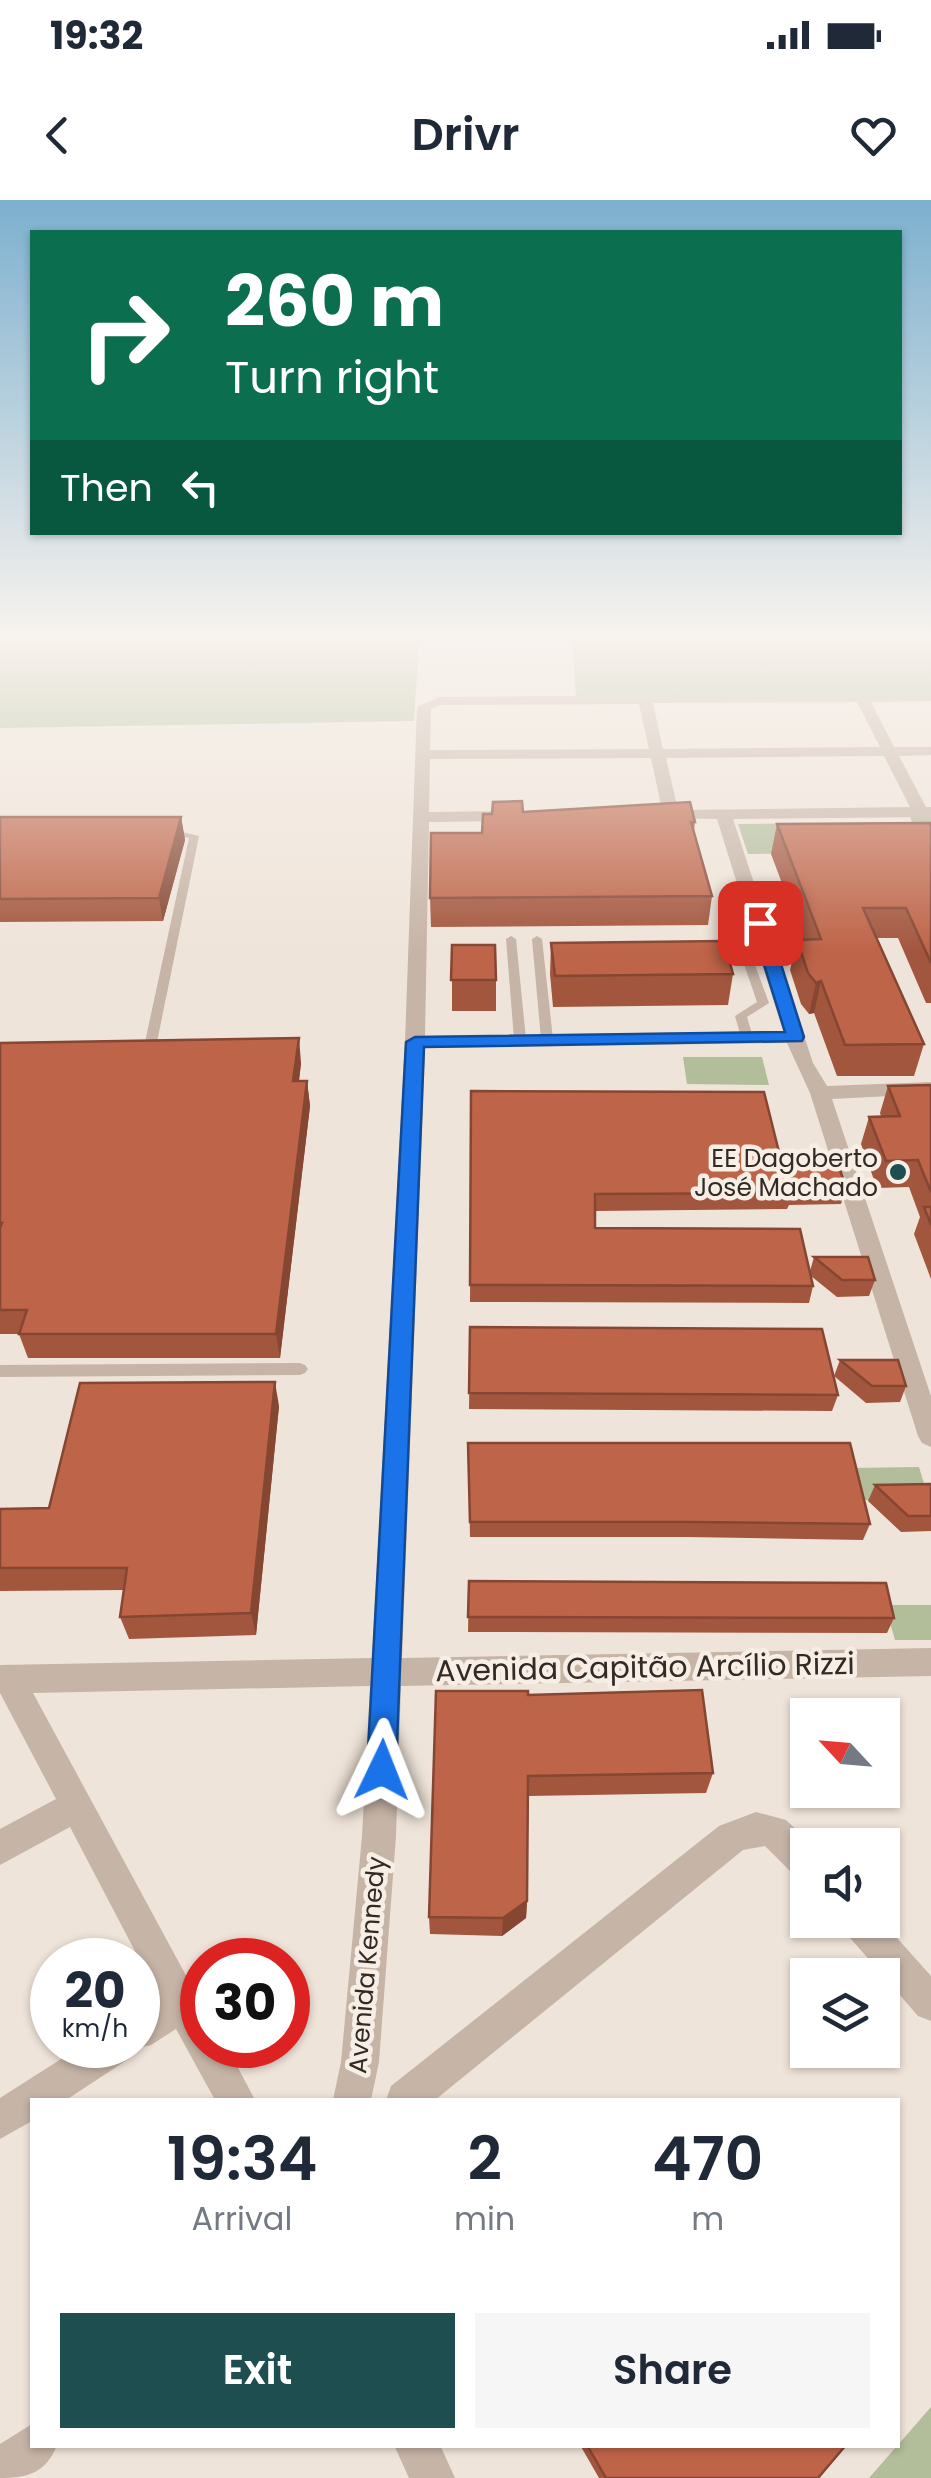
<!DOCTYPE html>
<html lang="en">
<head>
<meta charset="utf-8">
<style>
  :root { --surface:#fff; --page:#f6f6f7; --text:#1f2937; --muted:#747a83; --accent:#1f4e51 }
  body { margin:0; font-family:Poppins,sans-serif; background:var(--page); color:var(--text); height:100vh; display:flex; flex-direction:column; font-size:38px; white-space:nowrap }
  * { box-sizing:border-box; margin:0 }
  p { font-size:32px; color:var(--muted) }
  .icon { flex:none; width:55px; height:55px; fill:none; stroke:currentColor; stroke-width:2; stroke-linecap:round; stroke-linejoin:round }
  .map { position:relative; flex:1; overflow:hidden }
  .side { position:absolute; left:30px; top:1898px; width:870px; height:350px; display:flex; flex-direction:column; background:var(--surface); border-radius:0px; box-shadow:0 2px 8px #0004 }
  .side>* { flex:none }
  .top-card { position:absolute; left:30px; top:30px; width:872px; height:305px; border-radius:0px; box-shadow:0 2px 8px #0004; background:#0b6e4f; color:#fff; overflow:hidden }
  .needle { width:65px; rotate:296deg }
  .controls { position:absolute; left:790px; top:1498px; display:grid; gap:20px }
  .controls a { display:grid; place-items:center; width:110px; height:110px; border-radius:0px; background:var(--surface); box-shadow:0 2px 8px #0004; font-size:50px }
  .speed { position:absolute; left:30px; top:1738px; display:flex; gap:20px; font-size:50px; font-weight:700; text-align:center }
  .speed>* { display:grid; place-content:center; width:130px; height:130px; border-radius:50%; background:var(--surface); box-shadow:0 2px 8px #0004; line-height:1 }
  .speed small { font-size:25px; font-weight:400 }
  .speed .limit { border:15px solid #d22; background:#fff; color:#111 }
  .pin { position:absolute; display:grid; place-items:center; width:85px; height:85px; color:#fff; margin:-42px; border-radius:20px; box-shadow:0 5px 15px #0006 }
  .me { position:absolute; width:110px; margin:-55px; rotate:2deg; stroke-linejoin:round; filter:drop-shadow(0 0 8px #0008) }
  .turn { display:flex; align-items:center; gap:35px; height:210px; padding:0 30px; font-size:45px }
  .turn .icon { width:130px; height:130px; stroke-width:2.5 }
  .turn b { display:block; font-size:70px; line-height:85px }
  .then { display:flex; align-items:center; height:95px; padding:0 30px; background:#0003; gap:20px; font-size:38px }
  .eta { display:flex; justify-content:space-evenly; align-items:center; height:170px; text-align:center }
  .eta b { font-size:60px; font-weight:600; line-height:70px }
  .primary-button { display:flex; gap:20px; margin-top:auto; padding:20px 30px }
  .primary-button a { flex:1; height:115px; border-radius:0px; background:var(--accent); color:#fff; font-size:40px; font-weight:600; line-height:115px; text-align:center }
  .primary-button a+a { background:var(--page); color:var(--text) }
  .status { display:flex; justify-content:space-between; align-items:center; height:70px; padding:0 50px; background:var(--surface); direction:ltr }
  .status svg { height:28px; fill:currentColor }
  header { display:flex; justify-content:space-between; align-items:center; height:130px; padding:0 30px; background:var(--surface); font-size:45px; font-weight:600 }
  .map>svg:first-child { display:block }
  .green { fill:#b2bd9a }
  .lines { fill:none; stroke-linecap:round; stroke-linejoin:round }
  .service { fill:#c6b4a6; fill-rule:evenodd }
  .minor { fill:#c6b4a6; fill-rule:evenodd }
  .wall { fill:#a3563e }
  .shaded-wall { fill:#854632 }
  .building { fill:#be6448; stroke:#854632; stroke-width:2.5 }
  .route { fill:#1a73e8; stroke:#114b97; stroke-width:2.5 }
  .poi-dot { fill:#1f4e51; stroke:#f7efe5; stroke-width:4 }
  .labels { text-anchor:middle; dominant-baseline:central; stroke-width:9; stroke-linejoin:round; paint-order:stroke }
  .poi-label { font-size:25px; fill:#332a26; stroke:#f7efe5; text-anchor:end }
  .street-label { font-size:25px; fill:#332a26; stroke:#f7efe5 }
  .near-street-label { font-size:30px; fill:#332a26; stroke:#f7efe5 }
</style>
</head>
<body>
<div class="status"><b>19:32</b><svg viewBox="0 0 49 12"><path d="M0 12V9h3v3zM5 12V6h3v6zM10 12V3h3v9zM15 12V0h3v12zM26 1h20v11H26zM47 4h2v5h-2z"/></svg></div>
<header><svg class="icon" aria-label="back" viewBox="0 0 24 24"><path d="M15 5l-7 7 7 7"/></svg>Drivr<svg class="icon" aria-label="heart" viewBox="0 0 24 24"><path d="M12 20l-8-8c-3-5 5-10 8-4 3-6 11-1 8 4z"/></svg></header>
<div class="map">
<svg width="931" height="2278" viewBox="0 0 931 2278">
  <rect width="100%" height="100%" fill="#efe4d9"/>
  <g class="green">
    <path d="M0 433H426L427 434 419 443 414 521 0 528Z"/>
    <path d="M520 433H931V494L576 496 572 437Z"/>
    <path d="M910 617H931V652L748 654 738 624 912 622Z"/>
    <path d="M683 857H762L769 885 687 884Z"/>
    <path d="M919 1267 929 1300H858L850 1268Z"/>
    <path d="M885 1405H931V1440H895Z"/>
    <path d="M931 2207V2278H869Z"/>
  </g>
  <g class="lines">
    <g class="service">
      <path d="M165 628 199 636 157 842 151 846 145 842 189 638 162 633 160 631Z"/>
      <path d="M739 732 744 735 769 803 747 817 753 837 747 841 741 837 735 816 757 802 734 735Z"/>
      <path d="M511 736 516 739 526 839 520 843 514 839 506 739Z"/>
      <path d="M537 736 542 739 553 839 547 843 541 839 532 739Z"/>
      <path d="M300 1163 305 1165 308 1169 305 1173 300 1175 0 1177V1165Z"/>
    </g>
    <g class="minor">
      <path d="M931 493V501L871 502 894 547H931V555L899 556 926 607H931V617L733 619 813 863 827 886 931 882V894L832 899 931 1196V1247L922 1243 918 1236 810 893 787 843 425 848 402 1458 931 1448V1476L401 1486 396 1636 379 1862 371 1900H333L341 1862 362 1636 370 1486 33 1493 202 1805V1845H226L255 1900H215L176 1829 151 1845 134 1849 130 1858 66 1900H32V1921L0 1939V1898L83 1845H138V1811L159 1797 70 1627 0 1665V1629L56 1599 0 1493V1465L372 1458 405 842 417 507 439 497ZM857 502 880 547 663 549 653 503ZM639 504 649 549 430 550 431 509 441 505ZM884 556 910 607 678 610 666 558ZM651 558 662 610 655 612V618L717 619 783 831 425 836 429 622 516 621 524 616 516 611 429 612 430 559Z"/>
      <path d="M756 1612 786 1620 813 1645H808V1682L796 1677 765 1646 743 1650 435 1900H386L391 1886 719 1626Z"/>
      <path d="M839 1720H881L931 1776V1821L918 1816 845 1732Z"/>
      <path d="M32 2224V2245H57C46 2273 28 2278 0 2278V2244Z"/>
      <path d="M394 2245H440L455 2278H409Z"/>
    </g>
  </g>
  <g class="wall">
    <path d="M523 612 695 622 694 632 712 696 708 725 431 727 430 698 482 633Z"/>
    <path d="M0 617H181L185 640 163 721 0 722Z"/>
    <path d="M777 624 931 626V803H926L898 738H877L924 844 914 876H837L814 813 809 814 801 804 790 770 797 740 803 739 771 654Z"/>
    <path d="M551 743 733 774 728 805 553 807 550 774Z"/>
    <path d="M452 745 496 780V811H452Z"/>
    <path d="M0 843 301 863 299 881H307L310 906 280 1158H28L19 1134H0Z"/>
    <path d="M931 885V1079L914 1034 920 1017 909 987 877 988 861 944 869 917 881 916 880 913 888 886Z"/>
    <path d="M471 891 783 968 846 987 841 1004 789 1005 787 1009 595 1011V1028L810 1071 814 1057 875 1080 869 1096 837 1097 811 1076 813 1086 809 1103 470 1102Z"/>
    <path d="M470 1127 838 1195 832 1211 469 1209Z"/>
    <path d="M840 1160 906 1186 900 1202 866 1203 834 1176Z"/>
    <path d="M279 1206 256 1435 129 1439 120 1417 124 1390 0 1391V1309L49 1308Z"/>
    <path d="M468 1243 870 1324 863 1340 688 1337H470Z"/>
    <path d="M931 1284V1331L901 1332 868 1301 875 1285Z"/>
    <path d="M469 1381 894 1418 887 1433 468 1432Z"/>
    <path d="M528 1495 713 1573 706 1593 528 1596 527 1701 526 1718 502 1736 430 1734 429 1717Z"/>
    <path d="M580 2245H846L818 2278H599Z"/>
  </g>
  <g class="shaded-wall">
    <path d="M181 617 185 640 163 721 159 698Z"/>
    <path d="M821 781 814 813 809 814 816 783Z"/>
    <path d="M299 838 301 863 296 905 293 881Z"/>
    <path d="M307 881 310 906 280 1158 276 1134Z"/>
    <path d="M275 1182 279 1206 256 1435 251 1413Z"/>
    <path d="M527 1701 526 1718 502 1736 503 1718Z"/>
  </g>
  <g class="building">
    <path d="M522 601 523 612 690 602 695 622H691L712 696 430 698 431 633H482L483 614H492L493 602Z"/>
    <path d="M0 617H181L159 698 0 699Z"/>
    <path d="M930 623 931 626V763L906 708H863L924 844 845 845 821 781 816 783 808 773 797 740 821 739 777 624Z"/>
    <path d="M724 741 733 774 555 776 551 743Z"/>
    <path d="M452 745H495L496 780H451Z"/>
    <path d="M299 838 293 881H307L276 1134H19L27 1110H0V1028L2 1023H0V843Z"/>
    <path d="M931 885V992L918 960 886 961 869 917 900 916 888 886Z"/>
    <path d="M471 891 764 892 783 968 839 967 846 987 790 988 792 993 595 994V1028L800 1029 813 1086 470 1085Z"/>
    <path d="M924 1007H931V1025Z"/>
    <path d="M814 1057H868L875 1080H842Z"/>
    <path d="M470 1127 822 1129 838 1195 469 1193Z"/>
    <path d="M840 1160H898L906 1186H872Z"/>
    <path d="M275 1182 251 1413 120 1417 127 1368H0V1309L49 1308 80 1183Z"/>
    <path d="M468 1243H850L870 1324 692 1322H470Z"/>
    <path d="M931 1284V1316H908L875 1285Z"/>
    <path d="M469 1381 886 1383 894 1418 468 1417Z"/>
    <path d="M702 1490 713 1573 528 1576 527 1701 503 1718 429 1717 436 1491H528V1495Z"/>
    <path d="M587 2245H846L818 2278H606Z"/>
  </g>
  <linearGradient id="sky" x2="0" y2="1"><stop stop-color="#7cb0cf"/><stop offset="0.58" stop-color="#f8f3ee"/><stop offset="1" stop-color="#f8f3ee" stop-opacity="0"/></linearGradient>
  <rect width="931" height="752" fill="url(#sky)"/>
  <path class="route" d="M760 718 768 723 804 837 802 841 424 847 396 1570 392 1581 382 1585 371 1581 367 1570 406 842 415 837 785 832 751 723Z"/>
  <circle class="poi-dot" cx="898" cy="972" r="10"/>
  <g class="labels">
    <g class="poi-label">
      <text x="878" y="958">EE Dagoberto<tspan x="878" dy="29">José Machado</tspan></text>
    </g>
    <g class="street-label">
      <text transform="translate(367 1765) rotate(-85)">Avenida Kennedy</text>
    </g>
    <g class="near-street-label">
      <text transform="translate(645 1467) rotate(-1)">Avenida Capitão Arcílio Rizzi</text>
    </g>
  </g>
</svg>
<div class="controls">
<a><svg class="needle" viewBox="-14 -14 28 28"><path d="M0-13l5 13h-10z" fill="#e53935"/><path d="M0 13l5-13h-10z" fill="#747a83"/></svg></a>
<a><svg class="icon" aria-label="sound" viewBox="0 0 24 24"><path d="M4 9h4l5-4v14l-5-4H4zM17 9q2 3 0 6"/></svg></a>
<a><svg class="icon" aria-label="layers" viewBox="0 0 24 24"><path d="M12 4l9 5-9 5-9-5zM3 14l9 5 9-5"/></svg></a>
</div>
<div class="speed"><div>20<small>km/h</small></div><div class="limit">30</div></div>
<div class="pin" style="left:760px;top:723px;background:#d93025"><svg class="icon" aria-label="arrive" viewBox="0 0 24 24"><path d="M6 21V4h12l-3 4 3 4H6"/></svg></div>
<svg class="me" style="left:382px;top:1570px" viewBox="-20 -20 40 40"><path d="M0-17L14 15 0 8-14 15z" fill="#1a73e8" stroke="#fff" stroke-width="4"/></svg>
<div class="top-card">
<div class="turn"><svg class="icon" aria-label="right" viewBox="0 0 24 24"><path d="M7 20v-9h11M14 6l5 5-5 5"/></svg><div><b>260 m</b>Turn right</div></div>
<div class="then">Then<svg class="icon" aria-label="left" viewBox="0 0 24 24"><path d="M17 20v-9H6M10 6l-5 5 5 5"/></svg></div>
</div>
<section class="side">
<div class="eta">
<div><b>19:34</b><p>Arrival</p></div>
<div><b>2</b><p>min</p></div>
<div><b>470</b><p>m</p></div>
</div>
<div class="primary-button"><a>Exit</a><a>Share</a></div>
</section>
</div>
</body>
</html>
